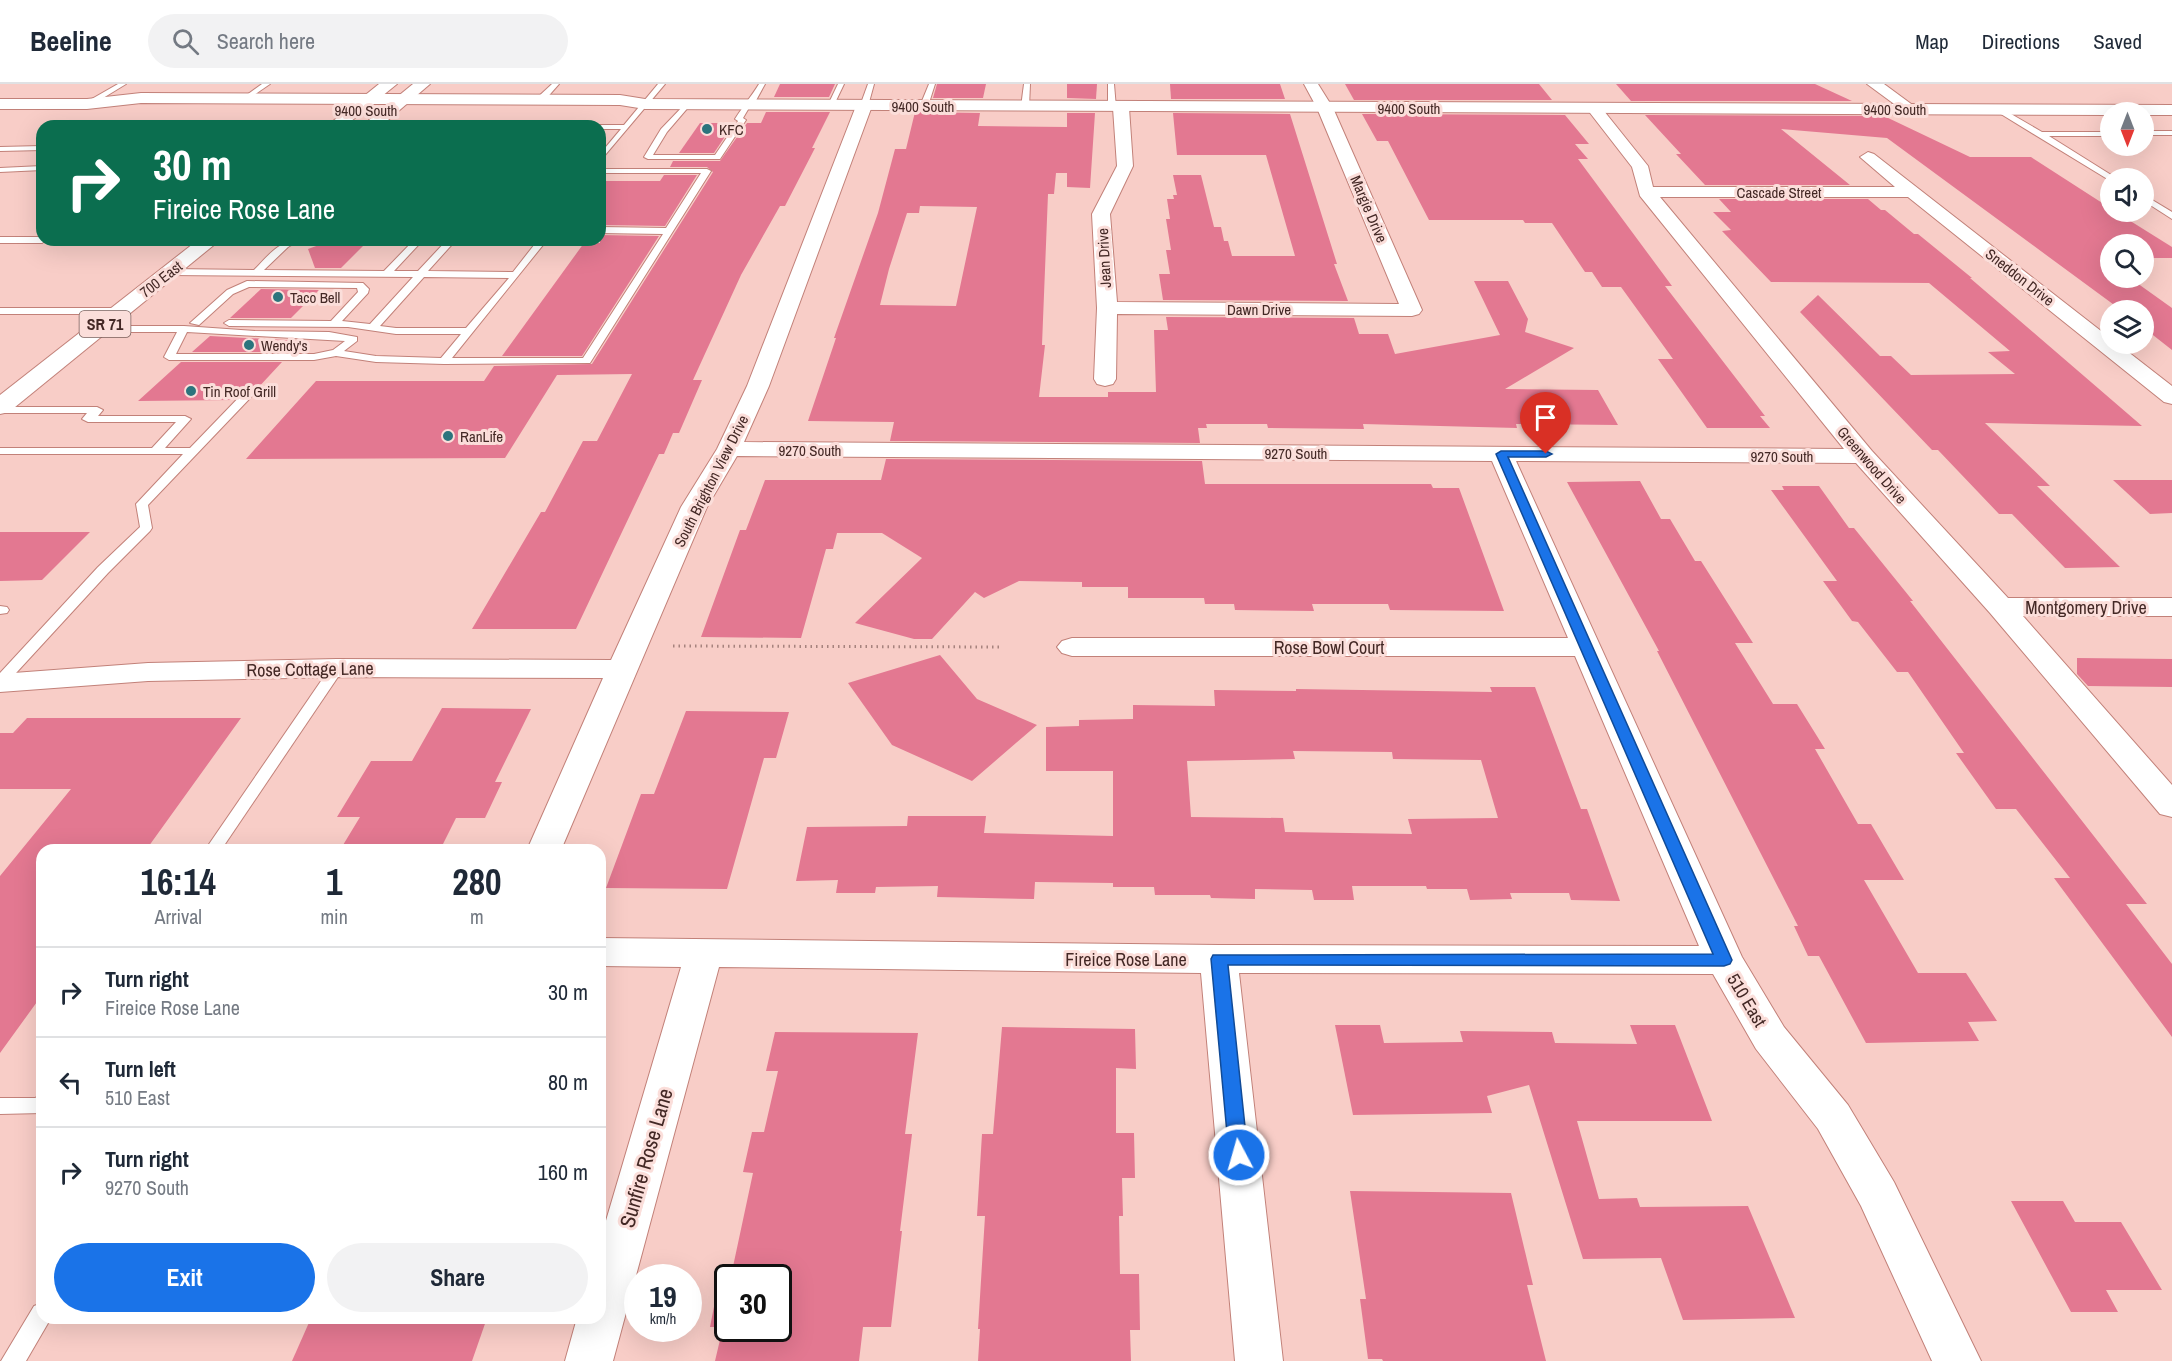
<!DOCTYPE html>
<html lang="en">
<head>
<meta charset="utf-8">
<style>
  :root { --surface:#fff; --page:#f2f2f3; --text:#1f2937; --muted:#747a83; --line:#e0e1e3; --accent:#1a73e8 }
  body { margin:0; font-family:"Archivo Narrow",sans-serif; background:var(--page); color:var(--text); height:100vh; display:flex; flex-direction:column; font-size:22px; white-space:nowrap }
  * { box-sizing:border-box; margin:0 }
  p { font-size:20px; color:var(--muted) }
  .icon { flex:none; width:33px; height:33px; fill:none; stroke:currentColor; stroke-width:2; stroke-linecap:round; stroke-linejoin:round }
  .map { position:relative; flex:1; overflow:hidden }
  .side { position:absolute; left:36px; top:760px; width:570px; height:480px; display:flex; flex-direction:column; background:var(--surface); border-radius:18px; box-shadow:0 6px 24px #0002 }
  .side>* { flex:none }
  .hud { position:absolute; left:36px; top:36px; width:570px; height:126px; border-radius:18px; box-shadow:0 6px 24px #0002; background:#0b6e4f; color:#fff; overflow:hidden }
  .needle { width:39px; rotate:180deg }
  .fabs { position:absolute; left:2100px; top:18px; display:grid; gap:12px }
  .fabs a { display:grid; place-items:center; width:54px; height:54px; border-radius:50%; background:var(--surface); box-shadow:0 6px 24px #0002; font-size:30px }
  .speed { position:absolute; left:624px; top:1180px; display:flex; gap:12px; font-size:30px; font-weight:700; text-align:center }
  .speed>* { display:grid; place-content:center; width:78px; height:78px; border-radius:50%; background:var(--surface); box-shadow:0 6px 24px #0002; line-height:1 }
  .speed small { font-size:15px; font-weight:400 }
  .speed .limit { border:3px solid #111; border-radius:9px; background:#fff; color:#111 }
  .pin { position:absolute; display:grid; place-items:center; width:51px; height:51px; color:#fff; margin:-62px -26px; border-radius:50% 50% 50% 0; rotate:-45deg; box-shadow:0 0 6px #0007 }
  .pin .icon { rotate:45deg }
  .me { position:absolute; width:66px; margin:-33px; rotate:354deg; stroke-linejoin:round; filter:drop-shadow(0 0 4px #0008) }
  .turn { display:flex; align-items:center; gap:21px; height:126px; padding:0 18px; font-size:27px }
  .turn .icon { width:78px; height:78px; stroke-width:2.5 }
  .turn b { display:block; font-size:42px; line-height:51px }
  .eta { display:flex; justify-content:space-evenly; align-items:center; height:102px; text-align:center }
  .eta b { font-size:36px; font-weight:800; line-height:42px }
  .primary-button { display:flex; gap:12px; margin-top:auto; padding:12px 18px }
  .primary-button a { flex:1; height:69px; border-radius:36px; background:var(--accent); color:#fff; font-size:24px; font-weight:800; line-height:69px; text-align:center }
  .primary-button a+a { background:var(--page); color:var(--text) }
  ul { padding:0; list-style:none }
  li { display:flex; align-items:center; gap:18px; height:90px; padding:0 18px; border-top:2px solid var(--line) }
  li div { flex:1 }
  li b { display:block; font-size:22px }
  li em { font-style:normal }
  header { display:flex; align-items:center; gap:36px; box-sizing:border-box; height:84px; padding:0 30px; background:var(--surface); border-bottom:2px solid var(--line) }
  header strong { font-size:28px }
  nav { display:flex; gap:33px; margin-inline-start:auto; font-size:21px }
  .search { width:420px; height:54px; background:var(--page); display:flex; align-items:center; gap:15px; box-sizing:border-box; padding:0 21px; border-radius:33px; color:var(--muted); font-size:22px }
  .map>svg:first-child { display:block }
  .building { fill:#e37891; fill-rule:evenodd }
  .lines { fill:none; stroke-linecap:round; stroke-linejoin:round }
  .lane-casing { stroke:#c28179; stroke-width:2 }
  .street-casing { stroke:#c28179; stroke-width:2 }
  .secondary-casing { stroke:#c28179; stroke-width:2 }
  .primary-casing { stroke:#c28179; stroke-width:2 }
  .path { stroke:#a7837e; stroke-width:3; stroke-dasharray:1.5 4; stroke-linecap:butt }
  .lane { fill:#fff; fill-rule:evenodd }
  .street { fill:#fff; fill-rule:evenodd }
  .secondary { fill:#fff; fill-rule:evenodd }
  .primary { fill:#fff; fill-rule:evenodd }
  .route { fill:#1a73e8; stroke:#114b97; stroke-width:1.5 }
  .poi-dot { fill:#2c747d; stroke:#fbdeda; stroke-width:2 }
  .labels { text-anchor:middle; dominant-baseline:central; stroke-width:6; stroke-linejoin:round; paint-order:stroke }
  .far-street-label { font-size:15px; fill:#432825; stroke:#fbdeda }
  .far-poi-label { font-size:15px; fill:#432825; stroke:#fbdeda; text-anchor:start }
  .shield { fill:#fbdeda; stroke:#7a5f5b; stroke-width:1.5 }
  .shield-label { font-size:16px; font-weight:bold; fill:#432825 }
  .street-label { font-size:18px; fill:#432825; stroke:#fbdeda }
  .near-street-label { font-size:21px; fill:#432825; stroke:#fbdeda }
</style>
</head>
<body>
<header>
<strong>Beeline</strong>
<div class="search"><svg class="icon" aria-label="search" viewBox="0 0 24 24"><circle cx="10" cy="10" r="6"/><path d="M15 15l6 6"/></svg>Search here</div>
<nav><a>Map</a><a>Directions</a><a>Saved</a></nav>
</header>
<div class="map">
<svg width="2172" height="1277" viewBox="0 0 2172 1277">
  <rect width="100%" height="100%" fill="#f8cdc7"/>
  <g class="building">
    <path d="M780 0H835L829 13H774Z"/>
    <path d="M937 0H986L983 14H933Z"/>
    <path d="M1067 0H1097L1096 15 1067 14Z"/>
    <path d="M1170 0H1280L1285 15H1171Z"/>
    <path d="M1345 0H1539L1552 16H1354Z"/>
    <path d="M1616 0H1815L1852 17H1631Z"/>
    <path d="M766 28H830L812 64H815L785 122H780L741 191 693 296H702L679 349H673L664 370H659L576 545H472L541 428H545L583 357H597L632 290 557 291 505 374 246 375 316 297H484L494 282 592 280 713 88 707 83H670L673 77H720L747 39H761Z"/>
    <path d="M915 28 980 29 978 42 1067 43V29H1095L1090 104 1067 103V89H1056L1054 110H1048L1042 261H1045L1039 313H1108V308H1156L1154 246H1168L1166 233 1354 234 1359 250H1388L1395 270 1500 251 1474 197H1508L1528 235 1525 248 1574 264 1505 305 1598 306 1618 341 1516 340 1517 344 1363 340 1364 345 1268 344 1267 340H1206L1207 344H1198L1200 359 890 357 894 338 808 337 836 254H834L878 129 895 65H906ZM920 122 977 123 956 222 880 221 889 185 907 129H919Z"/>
    <path d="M1173 29 1290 30 1337 180H1334L1348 217 1163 216 1159 190H1170L1166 166H1171L1166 135H1170L1167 115H1174L1173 111H1177L1173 91H1201L1214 143H1221L1224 157H1228L1232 172H1295L1266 71H1177Z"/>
    <path d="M1362 30 1565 31 1589 60H1575L1588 75H1578L1672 202H1665L1765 332H1760L1770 344H1707L1658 275H1673L1621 203H1602L1592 188H1585L1552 139H1525L1523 136H1429L1388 57H1377Z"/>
    <path d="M1645 31 1884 32 1970 73H2031L2110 124V128H2116L2172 163V174H2144V160H2110V174H2103L2110 179V194H2130L2172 224V266L2144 244V226H2121L1887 54 1781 45 1850 101H1705L1676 70H1681Z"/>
    <path d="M700 39H734L714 69H679Z"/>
    <path d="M664 91H697L665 142 600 141V97H660Z"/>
    <path d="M1719 115H1868L1881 126H1885L1914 150H1918L1972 194H1970L2142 342 1985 339 2050 402H2037L2120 483 2065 484 2012 430H1999L1938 366H1932L1800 228 1818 211 1880 272H1891L1911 291 2015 290 1988 268 2010 267 1929 199 1771 198 1722 147 1731 146 1713 128H1731Z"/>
    <path d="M600 151 659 152 582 272H502L584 159H600Z"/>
    <path d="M330 157H368L341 184H315L308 165Z"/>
    <path d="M261 205 319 206 291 234H230Z"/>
    <path d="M210 252 303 257 293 268H192Z"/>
    <path d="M181 278H282L256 306 245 304 233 316 138 317Z"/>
    <path d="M886 375 1202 377 1205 400H1431L1433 404H1459L1504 527 1390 526 1388 520H1312L1314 527 1235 526 1234 520H1205L1204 514H1128V503H1082V498L1019 497 984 514 975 508 932 555H914L855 539 922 474 882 449H837L833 465H826L801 554 701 553 740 446H746L765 396H881Z"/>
    <path d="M2113 396H2172V429L2150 430Z"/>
    <path d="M1640 397 1661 435H1670L1695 477H1701L1753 559H1735L1773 620H1797L1825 665H1815L1858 740H1871L1904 796H1864L1918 889H1966L1997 937 1968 938 1979 957 1866 959 1819 872H1808L1794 842H1798L1657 567H1659L1567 398Z"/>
    <path d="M1782 402H1819L1849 444H1854L1913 517H1910L2147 820H2126L2172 880V953L2054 794H2070L2016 725H1996L1956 669H1964L1908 588H1897L1858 538 1852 537 1823 497H1837L1771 406H1784Z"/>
    <path d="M0 448H90L42 496 0 497Z"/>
    <path d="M940 571 977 615 1037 641 972 697 892 661 848 599Z"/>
    <path d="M2077 574 2172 575V603L2088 602 2077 590Z"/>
    <path d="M1490 603H1535L1581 725H1587L1620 817 1571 816 1569 809H1510L1512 815 1470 816 1467 805H1427L1426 802H1352L1354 816H1314L1312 806 1255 805V815L1211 814 1210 811H1155L1154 803H1113V799L1035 798 1034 815 937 813 938 802 876 803 875 809H836L838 796 796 797 807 743 907 742 908 732H986L984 749 1113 752V687H1046V643L1079 642V636L1133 635V621L1215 622 1214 606 1296 607V605L1492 608ZM1293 667 1392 668 1393 675 1481 676 1498 734 1408 735 1412 750 1285 748 1283 734 1191 733 1187 677 1295 675Z"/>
    <path d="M442 624 531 625 495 698H502L485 734H456L440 766H340L360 733H337L371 677H412Z"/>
    <path d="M686 627 789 628 776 674H764L727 805 606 804 641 710H654Z"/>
    <path d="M27 634H241L146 766H42V911L0 969V792L71 705H0V649H13Z"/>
    <path d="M1335 941H1380L1384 959 1463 958 1460 947 1552 948 1555 959 1637 960 1630 941H1675L1712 1037H1577L1599 1115 1637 1114 1640 1123 1748 1122 1795 1234 1683 1236 1661 1174 1583 1175 1529 1001 1487 1012 1492 1029 1353 1031Z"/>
    <path d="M1002 943 1135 945 1136 985 1116 984V1049H1134L1135 1094H1122L1123 1132H1119L1120 1190H1139L1140 1246H1130L1131 1277H978L980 1245H978L985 1132H977L982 1050H993Z"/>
    <path d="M775 948 918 949 905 1050H912L900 1147H902L891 1243H863L859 1277H715L723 1243H710L720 1192H731L753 1089 743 1088 752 1048H764L778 987H766ZM728 1194H778V1245H728Z"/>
    <path d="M1350 1107 1511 1109 1533 1201H1527L1546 1277H1383L1382 1275H1368L1360 1215H1366Z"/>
    <path d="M2011 1117H2063L2075 1138H2121L2162 1206H2106L2118 1228H2071Z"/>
    <path d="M311 1234H487L472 1277H292Z"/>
  </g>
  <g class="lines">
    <defs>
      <g id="lane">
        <path d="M118 0H126L90 22 83 20Z"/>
        <path d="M262 0H270L248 15H244V13Z"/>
        <path d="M552 0H559L544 17H538V13Z"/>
        <path d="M658 0H665L600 77V70L621 45H600V42L597 41H624Z"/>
        <path d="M759 0H765L753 22H750L743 34 746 36 720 75H648L644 73 661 45 687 18 691 20 667 48 653 71H715L738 37 735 35C743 22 751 13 759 0Z"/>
        <path d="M838 0H844L833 23H827Z"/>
        <path d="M868 0H874L868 22 864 24 860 22Z"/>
        <path d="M929 0H935L928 22 924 24 920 22Z"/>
        <path d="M1024 0H1030L1029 23 1025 25 1021 23Z"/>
        <path d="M1108 0H1114L1116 24 1112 26 1108 24Z"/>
        <path d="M1999 23 2042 48H2110V52H2049L2116 94 2109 96 1996 27Z"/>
        <path d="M126 37 123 41 85 42 89 40Z"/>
        <path d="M224 40H281L285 42H220Z"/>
        <rect x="2144" y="47" width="28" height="4"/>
        <path d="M42 62V66L0 67V63Z"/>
        <path d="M42 82V86L0 88V84Z"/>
        <path d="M600 85H707L711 87 590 279 444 280 376 278 336 272 314 276H169L164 273 177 248H99L94 245 99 242H184L255 247 329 248 357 253V257L344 267 376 272 441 274 461 250H396L348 243 229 242 224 239 229 236 331 237 358 208 357 204 249 203 233 210 199 241 190 239 227 206 247 197 363 199 369 205 368 209 342 237 370 240 413 193 170 191 165 188 170 185 254 186C268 172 279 156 300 156L288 163 264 186 384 187 414 156H423L394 187H418L447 156H456L428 187 513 188 538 156H547L452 274H583L663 150 600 149V143L666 144 701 89H600ZM424 193 509 194 466 244H396L380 242ZM187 248 345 257 333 266 314 270H176Z"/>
        <path d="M2144 111 2172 128V135L2144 117Z"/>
        <path d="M0 153H42V156H46L42 159H0Z"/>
        <path d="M0 224H120L125 227 120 230H0Z"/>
        <path d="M250 305 255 308 254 310 148 421 152 444 150 447 108 489 5 601 0 602V589L98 483 140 443 136 420 183 370H0V364H152L176 338H88L82 335 87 329H0V323H97L103 326 98 332H185L191 335 165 364H190L246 306Z"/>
        <path d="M0 522 7 523 9 526 7 529 0 530Z"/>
        <path d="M337 580 344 584 221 766H205L332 581Z"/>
        <path d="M42 1011V1029L0 1030V1014H35Z"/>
        <path d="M42 1219V1234H51L26 1277H1L34 1222Z"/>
      </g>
      <g id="street">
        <path d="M1304 0H1318L1333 24 1422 226 1419 230 1412 232 1117 230 1116 295 1113 300 1105 302 1097 300 1094 295 1097 224 1092 130 1117 82 1113 24 1116 21 1121 19 1129 24 1133 82 1110 130 1117 218 1399 220 1317 24Z"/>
        <path d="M1867 0H1884L1918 25 1910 30 1905 28Z"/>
        <path d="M864 17 872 22 769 302 744 358 1844 365 1640 112 1632 83 1587 25 1595 20 1600 22 1648 82 1653 103H1895L1860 73 1868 68 1874 70 2110 254V260H2118L2172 302V320L2164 318 1908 113H1660L1872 367 2008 514H2172V532H2023L2172 701V733L2160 730 1990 529 1856 379 1516 377 1742 873 1784 943 1848 1021 1894 1098 1981 1277H1932L1861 1122 1818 1045 1756 965 1713 890 1239 889 1283 1277H1235L1201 889 719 883 613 1277H565L577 1234H600V1157L681 883 600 882V854L1219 861 1699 862 1575 572H1072L1062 569 1057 563 1062 557 1072 554H1568L1492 377 737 372 707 423 561 766H527L603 594 337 593 148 597 0 608V590L148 579 337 575 611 576 681 423 717 365 747 302 856 22Z"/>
      </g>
      <path id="secondary" d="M141 9 620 11 645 15 2172 21V31H2144V28H2110V31L645 25 620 21 141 19 87 25H0V15H87Z"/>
      <g id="primary">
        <path d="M379 0H397L345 42H327Z"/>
        <path d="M413 0H430L381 42H369L367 39 369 36Z"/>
        <path d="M198 156H220L9 328 0 330V311Z"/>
      </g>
    </defs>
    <use href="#lane" class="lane-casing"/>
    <use href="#street" class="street-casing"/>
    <use href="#secondary" class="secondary-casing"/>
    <use href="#primary" class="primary-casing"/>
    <path class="path" d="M673 562 1000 563"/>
    <use href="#lane" class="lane"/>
    <use href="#street" class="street"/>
    <use href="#secondary" class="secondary"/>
    <use href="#primary" class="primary"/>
  </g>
  <path class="route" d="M1501 367H1546L1552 370 1546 373H1508L1732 876 1730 880 1724 882 1228 881 1248 1071 1245 1077 1239 1079 1232 1077 1229 1071 1211 875 1213 871 1713 870 1496 370Z"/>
  <g class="poi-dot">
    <circle cx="707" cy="45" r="6"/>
    <circle cx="278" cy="213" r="6"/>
    <circle cx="249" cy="261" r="6"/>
    <circle cx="191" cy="307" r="6"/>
    <circle cx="448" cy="352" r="6"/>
  </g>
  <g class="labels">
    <g class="far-street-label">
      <text x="923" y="22">9400 South</text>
      <text x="1409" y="24">9400 South</text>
      <text x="1895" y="25">9400 South</text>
      <text x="366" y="26">9400 South</text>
      <text x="1779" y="108">Cascade Street</text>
      <text transform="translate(1369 125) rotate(67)">Margie Drive</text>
      <text transform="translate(1104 174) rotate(-93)">Jean Drive</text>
      <text transform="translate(2020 193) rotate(38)">Sneddon Drive</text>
      <text transform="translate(161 195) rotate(-38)">700 East</text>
      <text x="1259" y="225">Dawn Drive</text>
      <text x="810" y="366">9270 South</text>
      <text x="1296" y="369">9270 South</text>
      <text x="1782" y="372">9270 South</text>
      <text transform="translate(1872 381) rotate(49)">Greenwood Drive</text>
      <text transform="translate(711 397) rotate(-63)">South Brighton View Drive</text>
    </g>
    <g class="far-poi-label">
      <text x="719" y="45">KFC</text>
      <text x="290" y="213">Taco Bell</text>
      <text x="261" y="261">Wendy's</text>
      <text x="203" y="307">Tin Roof Grill</text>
      <text x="460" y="352">RanLife</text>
    </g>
    <rect class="shield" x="79.5" y="227" width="51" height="26" rx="4.5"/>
    <g class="shield-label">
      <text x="105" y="240">SR 71</text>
    </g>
    <g class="street-label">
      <text x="2086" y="523">Montgomery Drive</text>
      <text x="1329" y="563">Rose Bowl Court</text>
      <text transform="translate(310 585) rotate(-1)">Rose Cottage Lane</text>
      <text x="1126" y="875">Fireice Rose Lane</text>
      <text transform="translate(1747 916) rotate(59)">510 East</text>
    </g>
    <g class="near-street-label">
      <text transform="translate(646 1074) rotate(-74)">Sunfire Rose Lane</text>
    </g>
  </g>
</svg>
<div class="fabs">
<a><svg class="needle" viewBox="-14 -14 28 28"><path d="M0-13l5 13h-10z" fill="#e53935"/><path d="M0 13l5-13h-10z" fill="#747a83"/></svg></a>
<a><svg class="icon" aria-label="sound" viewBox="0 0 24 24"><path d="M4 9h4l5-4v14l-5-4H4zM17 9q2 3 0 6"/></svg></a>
<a><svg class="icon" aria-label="search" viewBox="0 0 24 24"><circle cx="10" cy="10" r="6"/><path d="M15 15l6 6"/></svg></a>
<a><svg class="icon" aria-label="layers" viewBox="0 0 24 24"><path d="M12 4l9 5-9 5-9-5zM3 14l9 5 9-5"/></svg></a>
</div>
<div class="speed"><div>19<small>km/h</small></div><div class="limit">30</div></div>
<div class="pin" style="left:1546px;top:370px;background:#d93025"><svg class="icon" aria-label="arrive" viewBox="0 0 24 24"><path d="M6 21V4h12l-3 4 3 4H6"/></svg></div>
<svg class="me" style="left:1239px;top:1071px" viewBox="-20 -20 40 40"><circle r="17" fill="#1a73e8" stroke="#fff" stroke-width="3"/><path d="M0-11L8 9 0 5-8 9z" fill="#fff"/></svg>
<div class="hud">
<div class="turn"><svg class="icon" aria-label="right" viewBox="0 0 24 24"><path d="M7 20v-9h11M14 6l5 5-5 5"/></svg><div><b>30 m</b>Fireice Rose Lane</div></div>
</div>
<section class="side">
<div class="eta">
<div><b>16:14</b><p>Arrival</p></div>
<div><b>1</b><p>min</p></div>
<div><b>280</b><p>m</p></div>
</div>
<ul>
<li><svg class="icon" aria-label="right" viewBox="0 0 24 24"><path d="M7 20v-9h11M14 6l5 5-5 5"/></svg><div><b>Turn right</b><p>Fireice Rose Lane</p></div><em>30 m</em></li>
<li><svg class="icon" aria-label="left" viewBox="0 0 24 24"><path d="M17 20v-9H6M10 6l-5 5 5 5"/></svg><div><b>Turn left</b><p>510 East</p></div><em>80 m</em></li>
<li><svg class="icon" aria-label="right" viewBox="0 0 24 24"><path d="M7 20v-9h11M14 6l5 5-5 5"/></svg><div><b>Turn right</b><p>9270 South</p></div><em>160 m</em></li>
</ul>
<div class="primary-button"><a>Exit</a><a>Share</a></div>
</section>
</div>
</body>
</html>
